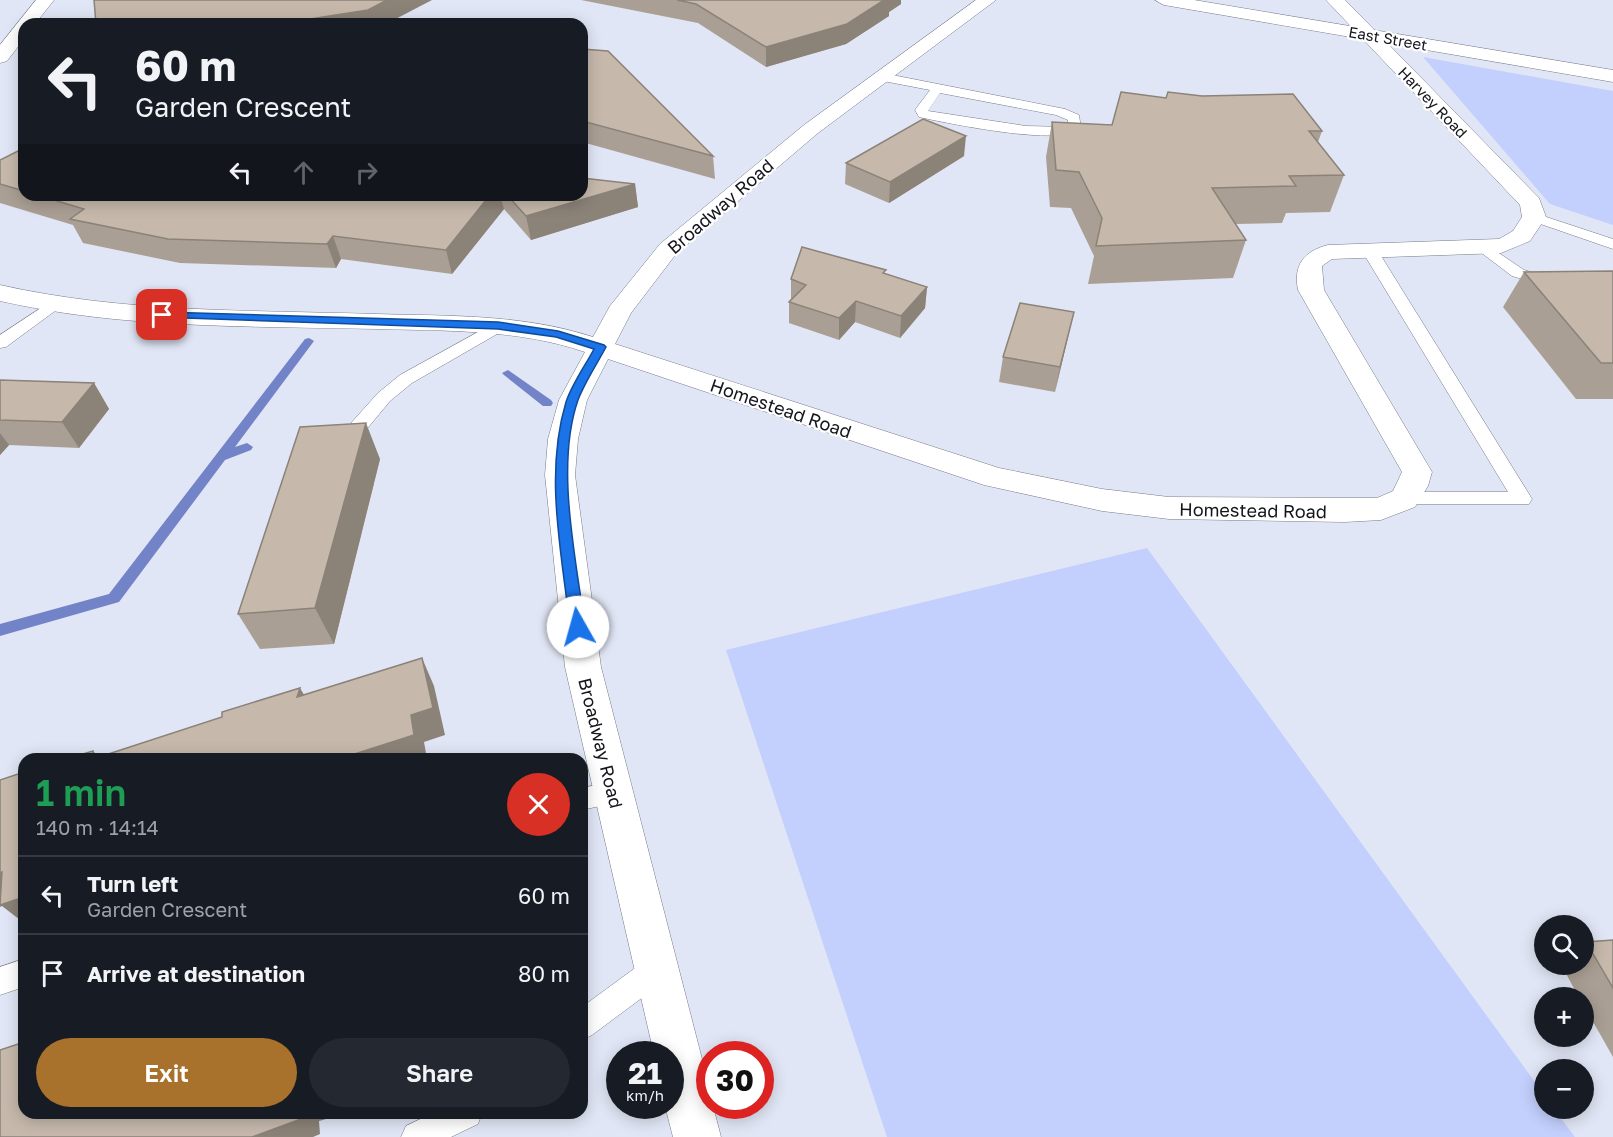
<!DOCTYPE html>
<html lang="en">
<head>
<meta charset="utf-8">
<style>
  :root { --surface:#171b24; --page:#242831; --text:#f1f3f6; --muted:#9ea1a6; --line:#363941; --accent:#a8712c }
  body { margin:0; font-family:"Golos Text",sans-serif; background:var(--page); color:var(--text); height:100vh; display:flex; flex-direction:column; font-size:22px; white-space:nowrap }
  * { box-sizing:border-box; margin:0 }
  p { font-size:20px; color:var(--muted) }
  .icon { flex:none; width:33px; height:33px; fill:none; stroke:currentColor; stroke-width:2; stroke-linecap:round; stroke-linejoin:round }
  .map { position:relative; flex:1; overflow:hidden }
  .side { position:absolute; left:18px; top:753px; width:570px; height:366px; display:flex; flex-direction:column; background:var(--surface); border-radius:18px; box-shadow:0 3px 15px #0003 }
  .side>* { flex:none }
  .guide { position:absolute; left:18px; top:18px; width:570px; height:183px; border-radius:18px; box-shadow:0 3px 15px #0003; background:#171b24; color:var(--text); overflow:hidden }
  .fabs { position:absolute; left:1534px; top:915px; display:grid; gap:12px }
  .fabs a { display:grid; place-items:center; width:60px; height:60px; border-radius:50%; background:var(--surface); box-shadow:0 3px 15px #0003; font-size:30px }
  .speed { position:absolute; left:606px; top:1041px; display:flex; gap:12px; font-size:30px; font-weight:700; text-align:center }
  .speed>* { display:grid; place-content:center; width:78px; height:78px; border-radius:50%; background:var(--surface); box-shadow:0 3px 15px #0003; line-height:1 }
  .speed small { font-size:15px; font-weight:400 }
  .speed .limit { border:9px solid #d22; background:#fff; color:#111 }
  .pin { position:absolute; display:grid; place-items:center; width:51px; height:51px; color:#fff; margin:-26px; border-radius:12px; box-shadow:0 3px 9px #0006 }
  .me { position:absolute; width:66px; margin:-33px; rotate:353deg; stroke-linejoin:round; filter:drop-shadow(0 0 4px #0008) }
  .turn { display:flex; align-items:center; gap:21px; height:126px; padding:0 18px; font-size:27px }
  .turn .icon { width:78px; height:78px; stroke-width:2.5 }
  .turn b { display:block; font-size:42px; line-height:51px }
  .lanes { display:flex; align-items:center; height:57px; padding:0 18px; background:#0003; justify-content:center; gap:30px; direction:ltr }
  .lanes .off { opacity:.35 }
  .round { display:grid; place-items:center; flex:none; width:63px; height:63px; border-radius:32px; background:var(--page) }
  .headline { display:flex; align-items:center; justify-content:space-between; height:102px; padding:0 18px }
  h1 { font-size:36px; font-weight:600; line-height:45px; color:#1e9e55 }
  .cta { display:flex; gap:12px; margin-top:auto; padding:12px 18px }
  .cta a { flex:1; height:69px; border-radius:36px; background:var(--accent); color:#fff; font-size:24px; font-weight:600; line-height:69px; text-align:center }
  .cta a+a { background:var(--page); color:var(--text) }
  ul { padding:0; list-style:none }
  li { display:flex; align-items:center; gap:18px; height:78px; padding:0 18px; border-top:2px solid var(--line) }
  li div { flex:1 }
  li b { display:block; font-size:22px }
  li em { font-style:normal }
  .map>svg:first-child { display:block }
  .green { fill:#c3cffc }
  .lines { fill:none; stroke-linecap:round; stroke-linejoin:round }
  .stream { fill:#7383c7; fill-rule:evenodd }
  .service-casing { stroke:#777b8a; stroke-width:1 }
  .minor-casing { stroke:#777b8a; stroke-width:1 }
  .tertiary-casing { stroke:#777b8a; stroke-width:1 }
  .service { fill:#fff; fill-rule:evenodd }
  .minor { fill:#fff; fill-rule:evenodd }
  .tertiary { fill:#fff; fill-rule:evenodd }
  .wall { fill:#aa9f94 }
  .shaded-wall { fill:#8b8278 }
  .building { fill:#c6b9ac; stroke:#8b8278; stroke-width:1.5 }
  .route { fill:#1a73e8; stroke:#114b97; stroke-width:1.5 }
  .labels { text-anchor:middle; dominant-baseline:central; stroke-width:4.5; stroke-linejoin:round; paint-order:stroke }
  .far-street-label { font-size:15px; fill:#14151b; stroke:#fff }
  .street-label { font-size:18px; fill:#14151b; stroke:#fff }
</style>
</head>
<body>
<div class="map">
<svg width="1613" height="1137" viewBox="0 0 1613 1137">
  <rect width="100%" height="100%" fill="#e1e6f6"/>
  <g class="green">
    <path d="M1423 57 1613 91V225L1550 204Z"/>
    <path d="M1147 548 1545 1096V1108L1554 1109 1575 1137H887L726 650Z"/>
  </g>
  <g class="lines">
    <g class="stream">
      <path d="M309 338 314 341 235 447 247 443 253 447 251 450 225 460 119 602 0 636V624L109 594 305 339Z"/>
      <path d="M508 370 551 400 553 403 551 406H543L504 375 502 373Z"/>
    </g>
    <defs>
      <g id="service">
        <path d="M882 73 1065 109 1079 115 1081 129C1062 147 946 123 919 117L915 110 930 90 878 80 876 77ZM940 93 1056 115 1068 120 1067 127 1026 126 928 111Z"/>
        <path d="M1534 213 1613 239V249L1529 220 1527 217 1529 214Z"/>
        <path d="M1484 243 1524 270 1555 279 1557 282 1549 287 1512 276 1479 251 1476 248 1479 245Z"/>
        <path d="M1370 246 1378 251 1529 494 1532 499 1529 504H1397L1394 499 1397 494 1404 492H1508L1362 251Z"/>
        <path d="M53 300 59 302 61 305 59 308 6 347 0 348V335Z"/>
        <path d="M498 321 504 322 506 326 504 330 412 383 390 401 366 430H352L350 426 352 422 378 393 400 375Z"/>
        <path d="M613 782 622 785 626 793 622 801 582 810V788Z"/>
        <path d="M656 956 666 960 670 970 666 980 592 1035 582 1040V1007L646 960Z"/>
        <path d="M24 959V987L0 995V967Z"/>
        <path d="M433 1113H482L478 1124 451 1137H401L406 1126Z"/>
      </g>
      <g id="minor">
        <path d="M36 0H54L35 24H24V39L7 61 0 63V45Z"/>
        <path d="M976 0H996L818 133 676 254 631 313 615 344 999 468 1102 489 1169 497 1377 498 1393 491 1402 472 1298 290C1293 265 1304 251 1328 245L1499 239 1513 231 1522 217 1520 205 1326 0H1345L1539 198 1546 217 1530 241 1501 253 1332 259 1322 266 1324 290 1432 472 1428 486 1415 507 1381 520 1345 522 1169 519 1102 511 984 485 608 359 587 400 578 439 575 475 601 667 710 1090V1106H713L721 1137H673L665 1106H670V1054H654L565 667 545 475 548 439 559 400 585 352C518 329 446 331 377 329 250 326 124 329 0 301V285C124 313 250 310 376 314 448 316 523 314 593 337L610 306 660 244 804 125Z"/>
      </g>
      <path id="tertiary" d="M1155 0H1194L1613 70V82L1164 5Z"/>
    </defs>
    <use href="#service" class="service-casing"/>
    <use href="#minor" class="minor-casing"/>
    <use href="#tertiary" class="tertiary-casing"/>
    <use href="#service" class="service"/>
    <use href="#minor" class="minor"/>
    <use href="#tertiary" class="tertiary"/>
  </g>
  <g class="wall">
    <path d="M581 0H901V4L889 12V16L846 44 766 67 698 23Z"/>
    <path d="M582 49 713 156 715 179 582 142Z"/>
    <path d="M1052 122 1112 125 1322 131 1318 142 1344 175 1330 212 1286 213 1282 223 1236 224 1246 240 1233 278 1088 284 1094 256 1071 208 1050 207 1046 157Z"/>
    <path d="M24 148V195H582L635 184 638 207 531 240 504 209 452 274 341 259 336 268 180 263 83 243 73 225 0 203V160Z"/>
    <path d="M964 156 889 203 845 184 846 163Z"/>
    <path d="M1613 271V399H1576L1503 307 1524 272Z"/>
    <path d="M885 274 927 287 925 308 900 338 855 322 839 340 789 323V302L791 299V279Z"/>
    <path d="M1068 337 1055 392 999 382 1003 357Z"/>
    <path d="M0 380 94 383 109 409 79 448 9 445 0 455Z"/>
    <path d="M380 459 334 644 260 649 238 614Z"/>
    <path d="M1613 940V1057L1584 1006V998H1579L1561 964H1584V944L1586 942Z"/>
  </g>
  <g class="shaded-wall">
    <path d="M387 0H432L386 24H278Z"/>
    <path d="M884 0H901V4L889 12V16L846 44 766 67V47Z"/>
    <path d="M966 136 964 156 889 203 890 182Z"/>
    <path d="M635 184 638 207 531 240 526 216Z"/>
    <path d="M490 195H500L504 209 452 274 446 250Z"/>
    <path d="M333 236 341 259 336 268 327 244Z"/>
    <path d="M927 287 925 308 900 338 901 316Z"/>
    <path d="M856 301 855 322 839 340V318Z"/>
    <path d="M1074 312 1068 337 1055 392 1060 367Z"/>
    <path d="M94 383 109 409 79 448 62 422Z"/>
    <path d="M366 423 380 459 334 644 315 608Z"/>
    <path d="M0 433 9 445 0 455Z"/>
    <path d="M422 658 434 686 445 735 424 742 427 759H339L411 715Z"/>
    <path d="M300 688 316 715 297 697Z"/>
    <path d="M93 751 101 759H93Z"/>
    <path d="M2 872 24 890V923L2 906 0 907V873Z"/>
    <path d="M300 1113H348L319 1121 320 1134 313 1137H252Z"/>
  </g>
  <g class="building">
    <path d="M94 0H387L368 10 278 24H96Z"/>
    <path d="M677 0H884L847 24 766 47 696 4Z"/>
    <path d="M582 49 608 51 713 156 582 121Z"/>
    <path d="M1121 92 1166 98 1168 92 1202 96 1293 94 1322 131H1309L1344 175 1289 176 1296 186 1212 188 1246 240 1096 246 1102 218 1079 172 1056 170 1052 122 1112 125Z"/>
    <path d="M923 119 966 136 890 182 846 163Z"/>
    <path d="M24 148V191L0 184V160Z"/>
    <path d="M582 178 635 184 526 216 507 195H582Z"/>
    <path d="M37 195H490L446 250 333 236 327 244 168 239 70 219 84 209Z"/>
    <path d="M802 247 886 270 883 273 927 287 901 316 856 301 839 318 789 302 806 285 791 279Z"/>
    <path d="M1613 271V363H1601L1524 272Z"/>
    <path d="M1020 303 1074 312 1060 367 1003 357Z"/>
    <path d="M0 380 94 383 62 422 0 420Z"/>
    <path d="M366 423 315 608 238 614 300 427Z"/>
    <path d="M422 658 433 708 411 715 414 735 339 759H93L222 717V712L300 688 297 697Z"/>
    <path d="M93 751V759H66Z"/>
    <path d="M24 772V897L0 905 2 872 0 873V780Z"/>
    <path d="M1613 940V988L1586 942Z"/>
    <path d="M24 1042V1113H300L301 1119 252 1137H0V1050Z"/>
  </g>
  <path class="route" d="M162 312 498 322 558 331 604 345 606 347C597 364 585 382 578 400 555 466 576 558 585 627L583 631H572L570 627C562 553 544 475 566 402 572 384 585 366 594 349L556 337 498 329 158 317V313Z"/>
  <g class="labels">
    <g class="far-street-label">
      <text transform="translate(1388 38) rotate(10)">East Street</text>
      <text transform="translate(1433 102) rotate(46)">Harvey Road</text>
    </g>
    <g class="street-label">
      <text transform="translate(720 206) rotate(-41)">Broadway Road</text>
      <text transform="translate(781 408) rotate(19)">Homestead Road</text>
      <text transform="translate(1253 510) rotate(1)">Homestead Road</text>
      <text transform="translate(601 743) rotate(76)">Broadway Road</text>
    </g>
  </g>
</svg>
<div class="fabs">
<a><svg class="icon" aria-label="search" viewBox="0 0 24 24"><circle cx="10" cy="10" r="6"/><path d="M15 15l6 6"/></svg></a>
<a>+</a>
<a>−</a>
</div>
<div class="speed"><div>21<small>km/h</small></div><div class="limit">30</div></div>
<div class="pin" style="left:162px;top:315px;background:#d93025"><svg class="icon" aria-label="arrive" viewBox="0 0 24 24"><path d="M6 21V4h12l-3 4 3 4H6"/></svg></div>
<svg class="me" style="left:578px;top:627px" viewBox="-20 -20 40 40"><circle r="19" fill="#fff"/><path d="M0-13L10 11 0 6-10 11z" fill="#1a73e8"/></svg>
<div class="guide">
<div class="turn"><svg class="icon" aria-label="left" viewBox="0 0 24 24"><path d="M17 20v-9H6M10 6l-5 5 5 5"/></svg><div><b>60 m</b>Garden Crescent</div></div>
<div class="lanes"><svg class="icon" aria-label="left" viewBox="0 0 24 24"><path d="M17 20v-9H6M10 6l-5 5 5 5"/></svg><svg class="icon off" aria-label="ahead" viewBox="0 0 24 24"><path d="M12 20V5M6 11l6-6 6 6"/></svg><svg class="icon off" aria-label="right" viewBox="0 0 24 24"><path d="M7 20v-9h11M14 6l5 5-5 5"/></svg></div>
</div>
<section class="side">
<div class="headline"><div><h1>1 min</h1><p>140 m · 14:14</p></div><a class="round" style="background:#d93025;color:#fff"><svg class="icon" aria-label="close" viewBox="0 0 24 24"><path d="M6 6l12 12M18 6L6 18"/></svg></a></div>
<ul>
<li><svg class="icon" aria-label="left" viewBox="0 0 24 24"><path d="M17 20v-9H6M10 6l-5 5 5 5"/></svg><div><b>Turn left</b><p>Garden Crescent</p></div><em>60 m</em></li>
<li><svg class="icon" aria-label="arrive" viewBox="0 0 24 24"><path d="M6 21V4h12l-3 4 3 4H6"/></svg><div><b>Arrive at destination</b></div><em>80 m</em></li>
</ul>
<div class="cta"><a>Exit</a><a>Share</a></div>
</section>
</div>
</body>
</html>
